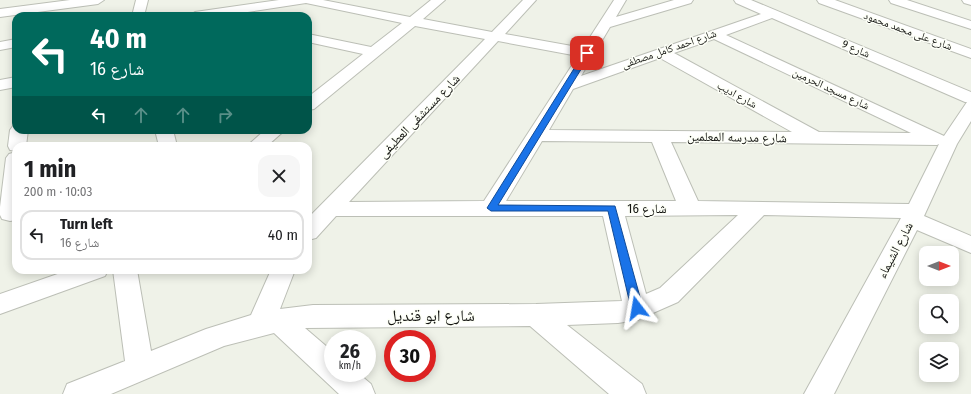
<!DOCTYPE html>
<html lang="en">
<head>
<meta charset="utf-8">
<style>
  :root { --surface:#fff; --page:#f6f6f6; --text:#202124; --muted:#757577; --line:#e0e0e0 }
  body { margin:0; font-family:"Fira Sans Condensed","Noto Naskh Arabic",sans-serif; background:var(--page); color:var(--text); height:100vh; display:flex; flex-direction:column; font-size:15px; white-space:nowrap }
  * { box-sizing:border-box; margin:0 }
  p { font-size:13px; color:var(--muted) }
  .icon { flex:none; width:22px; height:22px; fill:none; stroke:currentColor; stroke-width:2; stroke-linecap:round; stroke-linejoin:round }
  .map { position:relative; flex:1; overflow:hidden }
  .drawer { position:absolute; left:12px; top:142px; width:300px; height:132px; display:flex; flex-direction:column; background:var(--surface); border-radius:12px; box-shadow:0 2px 10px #0003 }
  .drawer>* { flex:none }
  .guide { position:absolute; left:12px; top:12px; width:300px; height:122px; border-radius:12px; box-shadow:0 2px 10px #0003; background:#00695c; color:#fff; overflow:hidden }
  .needle { width:26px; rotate:90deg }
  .tools { position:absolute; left:919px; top:246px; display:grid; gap:8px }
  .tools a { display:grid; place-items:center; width:40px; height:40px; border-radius:8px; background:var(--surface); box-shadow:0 2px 10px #0003; font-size:20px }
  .speed { position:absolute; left:324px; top:330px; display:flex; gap:8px; font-size:20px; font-weight:700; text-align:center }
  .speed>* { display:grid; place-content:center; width:52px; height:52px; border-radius:50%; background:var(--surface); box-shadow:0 2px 10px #0003; line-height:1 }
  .speed small { font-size:10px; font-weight:400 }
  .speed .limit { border:6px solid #d22; background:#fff; color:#111 }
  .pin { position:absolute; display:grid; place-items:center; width:34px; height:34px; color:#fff; margin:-17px; border-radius:8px; box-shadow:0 2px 6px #0006 }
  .me { position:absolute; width:44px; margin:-22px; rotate:346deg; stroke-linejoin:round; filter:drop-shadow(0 0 3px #0008) }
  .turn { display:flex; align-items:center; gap:14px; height:84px; padding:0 12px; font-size:18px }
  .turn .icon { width:52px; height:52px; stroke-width:2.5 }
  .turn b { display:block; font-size:28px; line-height:34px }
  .lanes { display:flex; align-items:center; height:38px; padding:0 12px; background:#0003; justify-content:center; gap:20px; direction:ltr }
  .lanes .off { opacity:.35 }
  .round { display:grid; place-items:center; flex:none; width:42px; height:42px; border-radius:12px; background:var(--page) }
  .head { display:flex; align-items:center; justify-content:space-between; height:68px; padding:0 12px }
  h1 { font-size:24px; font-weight:700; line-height:30px }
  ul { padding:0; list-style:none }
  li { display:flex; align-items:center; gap:12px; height:50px; margin:0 8px 6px; padding:0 4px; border:2px solid var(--line); border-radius:12px }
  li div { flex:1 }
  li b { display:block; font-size:15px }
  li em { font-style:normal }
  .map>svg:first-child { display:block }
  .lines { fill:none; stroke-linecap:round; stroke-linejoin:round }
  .minor-casing { stroke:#bcbfb6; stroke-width:2 }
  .minor { fill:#fff; fill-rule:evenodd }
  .route { fill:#1a73e8; stroke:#114b97 }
  .labels { text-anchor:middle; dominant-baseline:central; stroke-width:3; stroke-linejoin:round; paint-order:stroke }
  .far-street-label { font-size:11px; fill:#131411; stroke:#fdfff7 }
  .street-label { font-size:13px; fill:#131411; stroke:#fdfff7 }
  .near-street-label { font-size:16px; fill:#131411; stroke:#fdfff7 }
</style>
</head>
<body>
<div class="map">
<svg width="971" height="394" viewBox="0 0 971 394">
  <rect width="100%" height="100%" fill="#eff2e8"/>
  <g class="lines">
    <defs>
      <g id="minor">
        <path d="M70 0H104L98 4 0 17V9Z"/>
        <path d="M136 0H148L144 16H132Z"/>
        <path d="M279 0H323L410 17 431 0H445L423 19 492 32 523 0H536L505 34 583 48 614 0H626L616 17 674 0H693L691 3 610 27 581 76 761 14 736 3 734 0H751L971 92V121L957 144 924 216 971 236V253L917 230 834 394H804L901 218 764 215 678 302 637 320 618 323 567 325 642 384 646 394H609L530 326 305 328 333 352V373H358L371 384 375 394H339L274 333 224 346 111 394H63L67 384 125 361 113 270H137L151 351 206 329 251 315 271 270H295L280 309 313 305 536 304 622 301 603 216H336L316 238 308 240V218L485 39 415 26 314 109 308 110V97L363 54 308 42V34L371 47 402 23 306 3 221 16H189L195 12ZM772 18 965 102H967L944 136 726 35ZM714 39 911 133 819 132 674 53ZM498 41 578 56 484 201 349 202ZM660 58 792 132 549 130 573 89ZM542 141 652 142 676 201H506ZM671 142 937 145 939 144 909 204 698 201ZM738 215 660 288 646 294 625 216Z"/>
        <path d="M817 0H835L971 49V58L819 3Z"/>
        <path d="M889 0H907L971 21V29L891 3Z"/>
        <path d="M962 0H971V5L964 3Z"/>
        <path d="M16 39V47L0 50V42Z"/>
        <path d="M16 77V87L0 90V80Z"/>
        <path d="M16 125V130H28L26 146H16V151L10 150 8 146 10 130 13 126Z"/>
        <path d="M155 130H173L177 146H159Z"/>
        <path d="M265 130H285L267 146H247Z"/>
        <path d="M16 152V220L10 221 2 219 0 215V207L6 158 9 154Z"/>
        <path d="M69 270H108L105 276 0 314V294Z"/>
      </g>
    </defs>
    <use href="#minor" class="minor-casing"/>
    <use href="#minor" class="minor"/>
  </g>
  <path class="route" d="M585 51 591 53 498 205 615 206 643 308 641 312H633L631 308 608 211H491L487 208Z"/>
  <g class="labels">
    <g class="far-street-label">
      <text transform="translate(908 31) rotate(20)">شارع على محمد محمود</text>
      <text transform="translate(669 49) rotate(-19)">شارع احمد كامل مصطفى</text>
      <text transform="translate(856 49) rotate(23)">شارع 9</text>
      <text transform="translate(831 89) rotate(25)">شارع مسجد الحرمين</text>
      <text transform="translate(737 95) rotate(29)">شارع اديب</text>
    </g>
    <g class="street-label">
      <text transform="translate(419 116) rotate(-46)">شارع مستشفى العطيفى</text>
      <text transform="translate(737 137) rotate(1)">شارع مدرسه المعلمين</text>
      <text x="647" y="208">شارع 16</text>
      <text transform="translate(895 250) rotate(-62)">شارع الشيماء</text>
    </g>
    <g class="near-street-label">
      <text x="431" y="315">شارع ابو قنديل</text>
    </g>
  </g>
</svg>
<div class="tools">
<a><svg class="needle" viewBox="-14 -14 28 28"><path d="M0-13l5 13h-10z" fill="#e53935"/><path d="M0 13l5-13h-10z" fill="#757577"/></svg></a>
<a><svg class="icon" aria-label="search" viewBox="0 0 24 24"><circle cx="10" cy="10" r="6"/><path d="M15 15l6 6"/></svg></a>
<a><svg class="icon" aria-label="layers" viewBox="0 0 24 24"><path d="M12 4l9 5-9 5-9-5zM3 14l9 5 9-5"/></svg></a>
</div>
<div class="speed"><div>26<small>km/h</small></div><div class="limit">30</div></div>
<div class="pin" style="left:587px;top:53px;background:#d93025"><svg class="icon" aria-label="arrive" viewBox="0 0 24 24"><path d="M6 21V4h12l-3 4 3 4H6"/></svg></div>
<svg class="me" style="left:637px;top:308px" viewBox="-20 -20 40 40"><path d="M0-17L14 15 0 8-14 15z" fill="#1a73e8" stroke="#fff" stroke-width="4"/></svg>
<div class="guide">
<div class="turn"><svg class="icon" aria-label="left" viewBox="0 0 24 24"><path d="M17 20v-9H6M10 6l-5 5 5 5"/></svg><div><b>40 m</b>شارع 16</div></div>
<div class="lanes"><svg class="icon" aria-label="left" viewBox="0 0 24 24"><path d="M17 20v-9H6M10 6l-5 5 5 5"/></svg><svg class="icon off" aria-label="ahead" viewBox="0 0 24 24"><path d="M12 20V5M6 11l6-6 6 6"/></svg><svg class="icon off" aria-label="ahead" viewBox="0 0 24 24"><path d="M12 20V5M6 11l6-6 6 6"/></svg><svg class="icon off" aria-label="right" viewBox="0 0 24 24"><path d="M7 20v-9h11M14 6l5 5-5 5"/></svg></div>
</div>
<section class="drawer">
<div class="head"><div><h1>1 min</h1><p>200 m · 10:03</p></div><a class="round"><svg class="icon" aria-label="close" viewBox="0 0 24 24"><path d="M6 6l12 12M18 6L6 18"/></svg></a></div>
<ul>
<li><svg class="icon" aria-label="left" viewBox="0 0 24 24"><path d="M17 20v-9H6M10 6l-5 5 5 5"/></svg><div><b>Turn left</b><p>شارع 16</p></div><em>40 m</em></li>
</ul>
</section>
</div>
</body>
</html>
